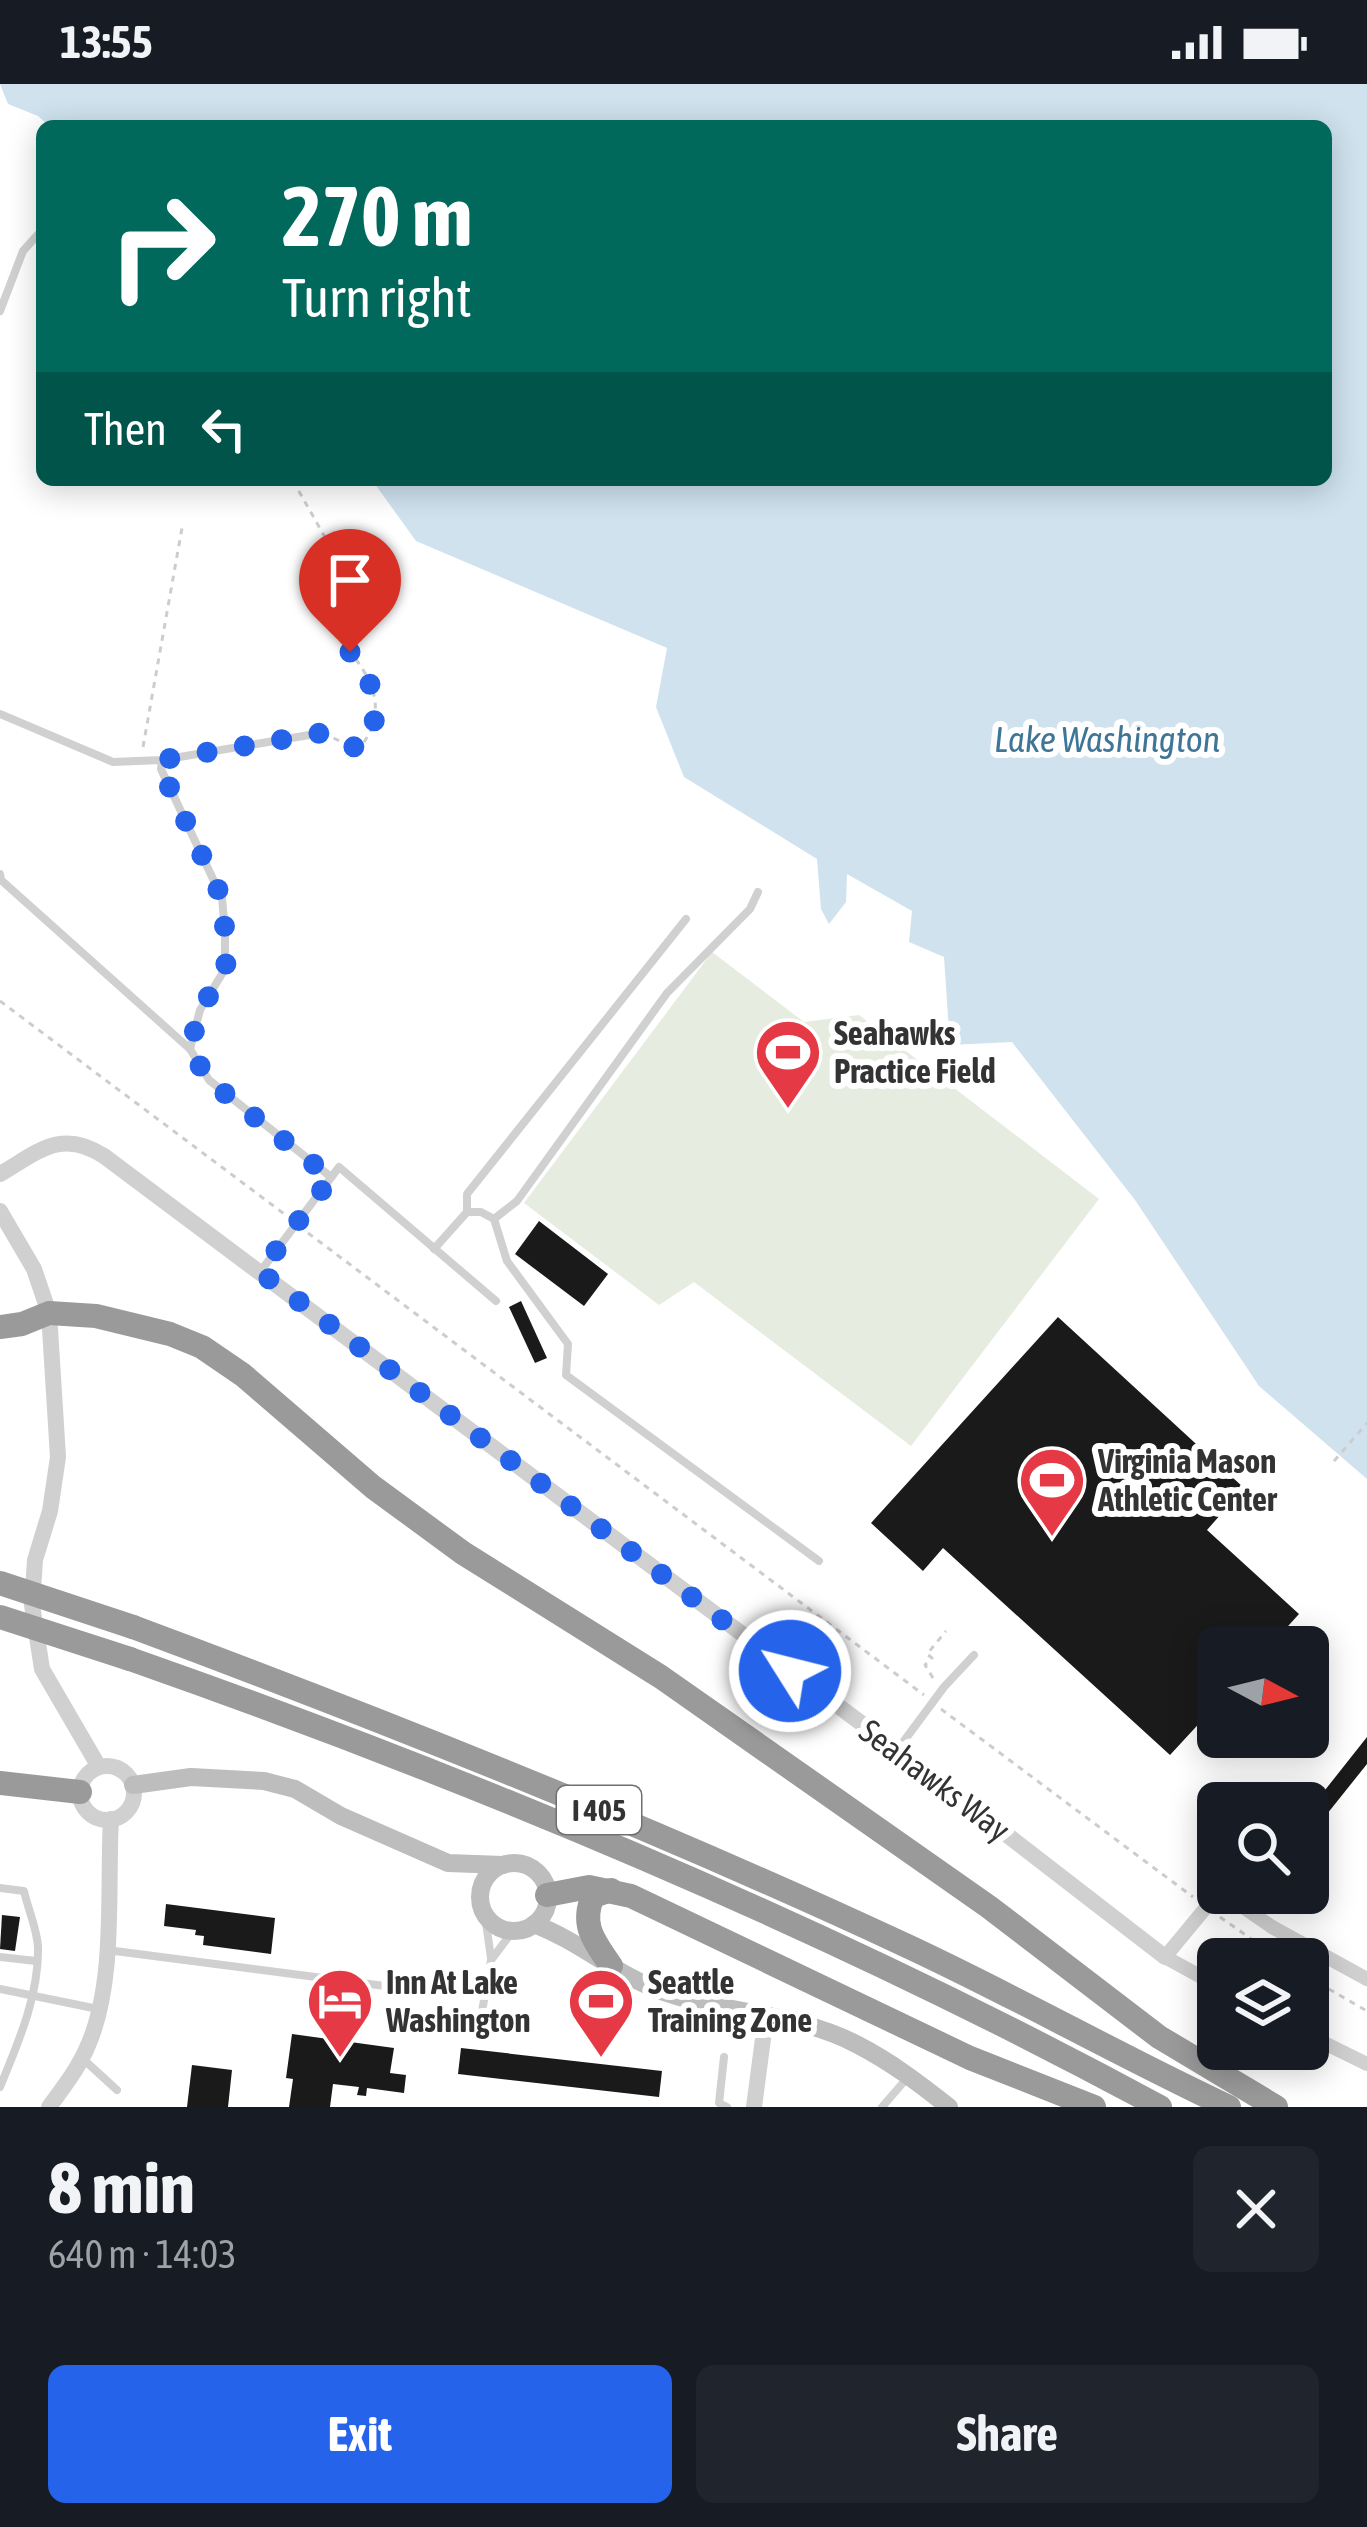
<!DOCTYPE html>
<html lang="en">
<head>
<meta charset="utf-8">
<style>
  :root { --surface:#171b24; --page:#20242c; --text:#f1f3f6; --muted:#9ea1a6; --accent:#2563eb }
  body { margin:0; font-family:"Asap Condensed",sans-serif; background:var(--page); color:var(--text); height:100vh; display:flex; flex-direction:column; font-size:45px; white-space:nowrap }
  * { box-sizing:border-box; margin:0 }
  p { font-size:39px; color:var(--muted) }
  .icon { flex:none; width:66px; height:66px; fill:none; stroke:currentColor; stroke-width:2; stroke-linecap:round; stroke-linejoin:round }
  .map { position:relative; height:2023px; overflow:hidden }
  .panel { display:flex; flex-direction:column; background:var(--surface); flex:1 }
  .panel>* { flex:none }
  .banner { position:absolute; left:36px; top:36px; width:1296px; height:366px; border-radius:18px; box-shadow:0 6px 30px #0003; background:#00695c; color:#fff; overflow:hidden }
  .needle { width:78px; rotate:97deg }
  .controls { position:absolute; left:1197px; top:1542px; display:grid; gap:24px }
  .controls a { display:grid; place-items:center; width:132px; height:132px; border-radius:18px; background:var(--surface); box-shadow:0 6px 30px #0003; font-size:60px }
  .pin { position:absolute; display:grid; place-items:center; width:102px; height:102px; color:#fff; margin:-123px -51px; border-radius:50% 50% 50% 0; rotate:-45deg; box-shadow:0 0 12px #0007 }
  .pin .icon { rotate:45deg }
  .me { position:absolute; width:132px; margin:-66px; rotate:306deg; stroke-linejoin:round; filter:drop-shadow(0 0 9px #0008) }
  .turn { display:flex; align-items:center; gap:42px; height:252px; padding:0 48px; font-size:54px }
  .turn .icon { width:156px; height:156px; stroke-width:2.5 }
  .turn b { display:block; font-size:84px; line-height:102px }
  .then { display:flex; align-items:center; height:114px; padding:0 48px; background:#0003; gap:24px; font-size:45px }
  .round { display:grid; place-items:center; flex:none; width:126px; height:126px; border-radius:18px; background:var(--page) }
  .headline { display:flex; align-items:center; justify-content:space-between; height:204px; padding:0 48px }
  h1 { font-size:72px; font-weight:700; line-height:90px }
  .button { display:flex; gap:24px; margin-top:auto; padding:24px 48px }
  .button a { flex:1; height:138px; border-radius:18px; background:var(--accent); color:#fff; font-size:48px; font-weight:700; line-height:138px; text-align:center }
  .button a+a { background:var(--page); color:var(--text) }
  .status { display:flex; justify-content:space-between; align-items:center; height:84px; padding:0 60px; background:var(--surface); direction:ltr }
  .status svg { height:33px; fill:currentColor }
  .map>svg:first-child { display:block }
  .green { fill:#e6ecdf }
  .water { fill:#cfe2ee }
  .building { fill:#1a1a1a }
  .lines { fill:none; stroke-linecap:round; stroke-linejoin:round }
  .path { stroke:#cdcdcd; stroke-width:3; stroke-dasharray:6 6; stroke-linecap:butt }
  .service { stroke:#d0d0d0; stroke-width:8 }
  .minor { stroke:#d0d0d0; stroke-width:14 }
  .tertiary { stroke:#d0d0d0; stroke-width:16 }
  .secondary { stroke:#bdbdbd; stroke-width:18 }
  .motorway { stroke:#9a9a9a; stroke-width:24 }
  .motorway-bridge { stroke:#9a9a9a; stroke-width:24 }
  .route { stroke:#2563eb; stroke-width:21; stroke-dasharray:0 37.8 }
  .labels { text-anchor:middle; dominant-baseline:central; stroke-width:12; stroke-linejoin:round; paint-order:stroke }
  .shield { fill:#fff; stroke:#707070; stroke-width:3 }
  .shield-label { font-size:30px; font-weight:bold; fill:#333 }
  .poi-label { font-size:33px; font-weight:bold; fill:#333; stroke:#fff; text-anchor:start }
  .street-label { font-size:33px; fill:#333; stroke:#fff }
  .water-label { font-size:36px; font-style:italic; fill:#3f7597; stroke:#fff }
</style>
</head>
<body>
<div class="status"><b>13:55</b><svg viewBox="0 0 49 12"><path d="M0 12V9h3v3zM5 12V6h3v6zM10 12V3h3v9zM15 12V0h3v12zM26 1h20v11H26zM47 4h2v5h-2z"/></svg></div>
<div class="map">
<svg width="1367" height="2023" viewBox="0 0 1367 2023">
  <rect width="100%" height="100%" fill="#fff"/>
  <path class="green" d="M712 868 804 938 859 931 1099 1115 911 1362 694 1198 659 1221 524 1119Z"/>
  <path class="water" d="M0 0H1367V1395L1259 1302 1135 1116 1012 958 950 961 944 873 909 858 912 827 847 790 846 818 829 840 821 825 817 775 684 693 656 623 667 564 416 457 372 396H1326V42H49L38 32 8 20Z"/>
  <g class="building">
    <path d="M539 1137 608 1190 584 1222 515 1170Z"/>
    <path d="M521 1217 547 1274 535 1279 509 1223Z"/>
    <path d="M1058 1233 1244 1404 1207 1446 1299 1530 1269 1563H1218V1619L1170 1671 943 1464 923 1487 871 1439Z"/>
    <path d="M1367 1653V1680L1323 1735 1310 1725Z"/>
    <path d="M166 1820 275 1834 271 1870 203 1861 204 1852 195 1851 196 1846 164 1842Z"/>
    <path d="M2 1831 20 1833 15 1867 0 1865Z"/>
    <path d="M292 1950 394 1964 390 1989 406 1991 404 2009 367 2004 366 2012 357 2011 359 2003 333 2000 330 2023H289L293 1995 286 1994Z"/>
    <path d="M461 1964 662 1987 659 2013 458 1990Z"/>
    <path d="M192 1981 232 1986 228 2023H187Z"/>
  </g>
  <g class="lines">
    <g class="path">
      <path d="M298 396 296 402 331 464 318 531C353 572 401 612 359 665L333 654"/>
      <path d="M143 663 182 444"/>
      <path d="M0 917 287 1132"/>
      <path d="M308 1149 924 1611"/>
      <path d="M1334 1377 1367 1339"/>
      <path d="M933 1594 925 1581 932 1574 927 1570 946 1547"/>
      <path d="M941 1625 1193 1813"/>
      <path d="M1220 1833 1280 1875"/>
      <path d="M1308 1893 1367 1927"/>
    </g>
    <g class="service">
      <path d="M0 227 23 167 42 146"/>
      <path d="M0 630 113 678 162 676 321 649"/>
      <path d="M162 676 161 685 222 814 225 847V885L200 926 190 965 209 996 331 1093"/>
      <path d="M0 790 1 796 190 965"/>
      <path d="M467 1128V1110L686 835"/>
      <path d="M494 1135 517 1117 667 909 750 825 758 808"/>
      <path d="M434 1165 467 1128H481L494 1135 507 1177 568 1260 566 1291 819 1477"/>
      <path d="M260 1188 339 1083 496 1217"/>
      <path d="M898 1665 944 1603 974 1571"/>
      <path d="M0 1804 24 1807C28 1825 37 1845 38 1863 39 1912 18 1959 0 2003"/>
      <path d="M1239 1819 1272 1813 1276 1809"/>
      <path d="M485 1832 491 1874"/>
      <path d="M107 1866 439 1909"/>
      <path d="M0 1873 36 1877"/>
      <path d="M0 1905 98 1925"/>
      <path d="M480 1939 491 1876 513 1847"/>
      <path d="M724 1973 719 2019 727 2023"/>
      <path d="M83 1975 117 2006"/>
      <path d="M882 2023 908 1993"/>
    </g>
    <g class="minor">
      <path d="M1223 1809 1272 1843 1367 1895"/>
      <path d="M1218 1902 1165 1873 1218 1809"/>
      <path d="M1308 1951 1367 1980"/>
    </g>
    <g class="tertiary">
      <path d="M0 1090C38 1068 61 1044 104 1072L897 1666 1165 1873"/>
      <path d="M0 1127 34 1185 49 1229 58 1373 50 1427 35 1476 32 1521 42 1585 99 1683"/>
      <circle cx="107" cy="1709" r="27"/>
      <path d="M49 2023C64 2003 80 1982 89 1959 116 1895 107 1804 111 1735"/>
      <path d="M754 2023 766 1932"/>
    </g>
    <g class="secondary">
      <path d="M133 1701 191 1693 264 1697 295 1705 341 1732 448 1779 503 1781"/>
      <circle cx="514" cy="1813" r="34"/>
      <path d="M534 1840C581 1858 617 1892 664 1908 727 1930 798 1929 858 1961 891 1978 920 2000 949 2023"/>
    </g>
    <g class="motorway">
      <path d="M0 1243 22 1240 49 1229 96 1232 170 1250 202 1263 243 1291 373 1403 463 1469 661 1593 989 1823 1159 1953 1276 2023"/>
      <path d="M133 1543C394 1640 652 1743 905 1861 1015 1912 1120 1972 1229 2023"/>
      <path d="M130 1575C483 1699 831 1845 1160 2023"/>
      <path d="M0 1699 80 1708"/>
      <path d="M611 1806 593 1812C580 1842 595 1858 611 1882"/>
      <path d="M547 1811 589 1803 631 1812 970 1974 1094 2023"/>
    </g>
    <g class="motorway-bridge">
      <path d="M0 1499 133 1543"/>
      <path d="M0 1533 130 1575"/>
    </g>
  </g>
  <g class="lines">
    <path class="route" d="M350 568C375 604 389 626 359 665L321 649 161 676V685L222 814 225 848 226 885 200 926 190 964 208 996 331 1094 260 1188 790 1587"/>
  </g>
  <defs>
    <symbol id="stadium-pin" viewBox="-11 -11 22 30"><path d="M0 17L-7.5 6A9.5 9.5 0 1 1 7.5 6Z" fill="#e63946" stroke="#fff"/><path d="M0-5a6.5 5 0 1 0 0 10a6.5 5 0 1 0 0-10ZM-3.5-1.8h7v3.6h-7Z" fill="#fff"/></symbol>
    <symbol id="hotel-pin" viewBox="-11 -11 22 30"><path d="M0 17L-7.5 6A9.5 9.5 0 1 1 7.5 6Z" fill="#e63946" stroke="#fff"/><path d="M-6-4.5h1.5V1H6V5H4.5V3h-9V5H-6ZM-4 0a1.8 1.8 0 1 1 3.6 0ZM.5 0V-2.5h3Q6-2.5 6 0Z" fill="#fff"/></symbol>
  </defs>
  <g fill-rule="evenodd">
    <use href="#stadium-pin" x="750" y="930" width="76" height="104"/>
    <use href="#stadium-pin" x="1014" y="1358" width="76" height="104"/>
    <use href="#hotel-pin" x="302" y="1879" width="76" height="104"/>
    <use href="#stadium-pin" x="563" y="1879" width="76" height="104"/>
  </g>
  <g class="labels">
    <rect class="shield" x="557" y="1702" width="84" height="48" rx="9"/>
    <g class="shield-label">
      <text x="599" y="1726">I 405</text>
    </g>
    <g class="poi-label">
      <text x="834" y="949">Seahawks<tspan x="834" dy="38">Practice Field</tspan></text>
      <text x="1098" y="1377">Virginia Mason<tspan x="1098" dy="38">Athletic Center</tspan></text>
      <text x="386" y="1898">Inn At Lake<tspan x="386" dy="38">Washington</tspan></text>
      <text x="648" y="1898">Seattle<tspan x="648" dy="38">Training Zone</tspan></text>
    </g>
    <g class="street-label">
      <text transform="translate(935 1696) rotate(37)">Seahawks Way</text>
    </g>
    <g class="water-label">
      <text x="1107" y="655">Lake Washington</text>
    </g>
  </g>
</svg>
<div class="controls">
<a><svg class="needle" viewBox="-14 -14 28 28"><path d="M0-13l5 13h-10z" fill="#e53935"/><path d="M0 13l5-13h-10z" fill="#9ea1a6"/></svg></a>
<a><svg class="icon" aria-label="search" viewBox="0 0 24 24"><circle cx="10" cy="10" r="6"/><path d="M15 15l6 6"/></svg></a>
<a><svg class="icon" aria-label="layers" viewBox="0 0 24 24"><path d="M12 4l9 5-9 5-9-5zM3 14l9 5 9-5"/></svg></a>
</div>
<div class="pin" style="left:350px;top:568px;background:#d93025"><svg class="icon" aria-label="arrive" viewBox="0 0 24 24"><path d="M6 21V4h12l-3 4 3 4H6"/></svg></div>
<svg class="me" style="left:790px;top:1587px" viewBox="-20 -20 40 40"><circle r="17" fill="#2563eb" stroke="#fff" stroke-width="3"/><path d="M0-11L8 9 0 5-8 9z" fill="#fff"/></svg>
<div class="banner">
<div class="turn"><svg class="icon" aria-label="right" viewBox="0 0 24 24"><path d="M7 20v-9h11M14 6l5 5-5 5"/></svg><div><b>270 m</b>Turn right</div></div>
<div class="then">Then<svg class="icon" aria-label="left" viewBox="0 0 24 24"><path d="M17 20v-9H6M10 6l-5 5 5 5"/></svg></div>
</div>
</div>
<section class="panel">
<div class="headline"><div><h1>8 min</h1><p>640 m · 14:03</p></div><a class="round"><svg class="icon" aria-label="close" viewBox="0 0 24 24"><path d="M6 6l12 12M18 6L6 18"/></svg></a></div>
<div class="button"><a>Exit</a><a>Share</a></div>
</section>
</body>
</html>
